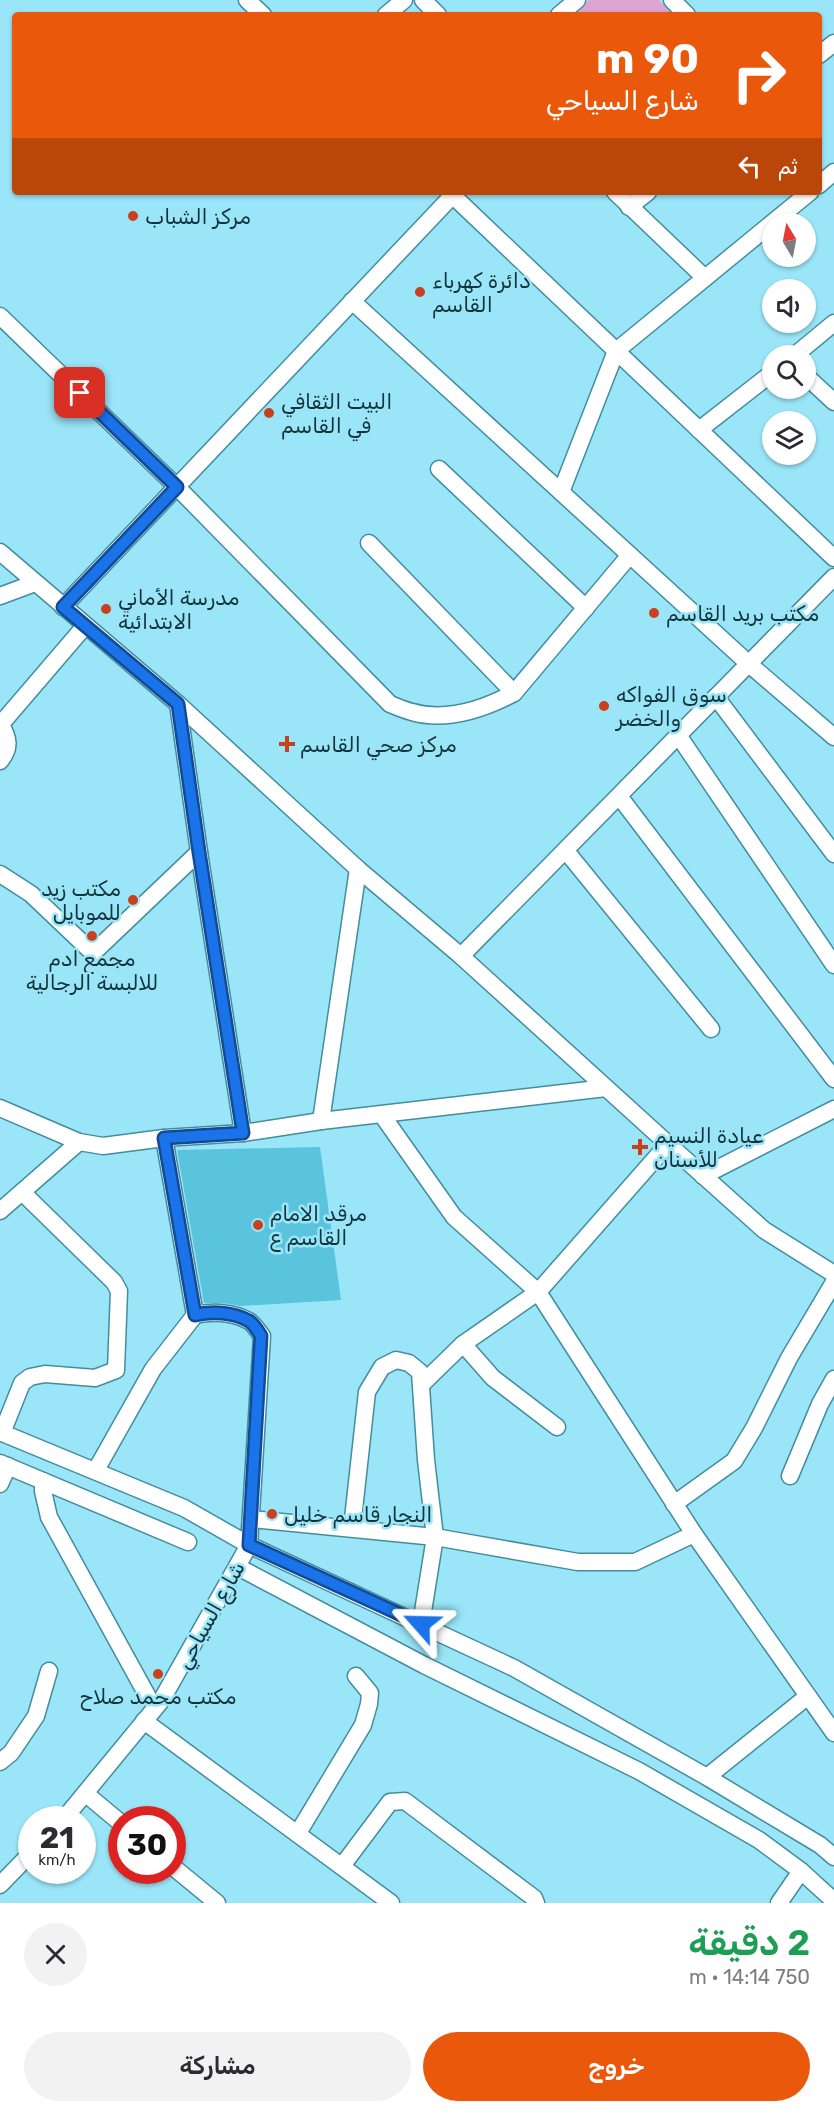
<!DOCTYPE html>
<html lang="ar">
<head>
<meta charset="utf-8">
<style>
  :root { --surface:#fff; --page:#f2f2f3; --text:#2b2b33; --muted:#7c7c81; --accent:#ea580c }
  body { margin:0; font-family:Rubik,"Noto Naskh Arabic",sans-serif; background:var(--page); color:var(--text); direction:rtl; height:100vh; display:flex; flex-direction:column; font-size:22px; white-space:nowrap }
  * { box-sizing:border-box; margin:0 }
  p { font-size:20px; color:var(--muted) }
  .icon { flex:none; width:33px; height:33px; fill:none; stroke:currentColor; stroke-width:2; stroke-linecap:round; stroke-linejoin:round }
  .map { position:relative; height:1903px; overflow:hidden; direction:ltr }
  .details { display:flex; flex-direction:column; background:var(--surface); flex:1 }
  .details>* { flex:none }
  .hud { position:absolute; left:12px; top:12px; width:810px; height:183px; border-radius:6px; box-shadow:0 2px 4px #0004; direction:rtl; background:#ea580c; color:#fff; overflow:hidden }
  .needle { width:39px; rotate:350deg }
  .buttons { position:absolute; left:762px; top:213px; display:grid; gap:12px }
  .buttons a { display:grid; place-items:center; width:54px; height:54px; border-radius:50%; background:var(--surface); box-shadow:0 2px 4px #0004; font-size:30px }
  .speed { position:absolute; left:18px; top:1806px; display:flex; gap:12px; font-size:30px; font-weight:700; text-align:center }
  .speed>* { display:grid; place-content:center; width:78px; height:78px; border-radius:50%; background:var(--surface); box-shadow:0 2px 4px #0004; line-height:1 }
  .speed small { font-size:15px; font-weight:400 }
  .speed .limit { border:9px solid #d22; background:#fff; color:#111 }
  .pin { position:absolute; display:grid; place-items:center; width:51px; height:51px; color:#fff; margin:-26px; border-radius:12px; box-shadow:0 3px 9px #0006 }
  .me { position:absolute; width:66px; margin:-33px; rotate:295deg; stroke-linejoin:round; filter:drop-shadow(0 0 4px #0008) }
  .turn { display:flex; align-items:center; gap:21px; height:126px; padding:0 24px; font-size:27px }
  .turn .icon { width:78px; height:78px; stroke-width:2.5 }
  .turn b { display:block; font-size:42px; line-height:51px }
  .then { display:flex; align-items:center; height:57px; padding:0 24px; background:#0003; gap:12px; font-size:22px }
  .round { display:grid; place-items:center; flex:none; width:63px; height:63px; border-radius:32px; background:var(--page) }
  .head { display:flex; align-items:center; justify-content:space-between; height:102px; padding:0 24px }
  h1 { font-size:36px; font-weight:600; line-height:45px; color:#1e9e55 }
  .cta { display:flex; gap:12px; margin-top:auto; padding:12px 24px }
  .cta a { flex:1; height:69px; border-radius:36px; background:var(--accent); color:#fff; font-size:24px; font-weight:600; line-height:69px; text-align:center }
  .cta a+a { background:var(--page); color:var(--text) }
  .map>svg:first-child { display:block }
  .green { fill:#dca5cf }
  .building { fill:#5ac4dd }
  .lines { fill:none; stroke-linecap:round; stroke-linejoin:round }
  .minor-casing { stroke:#428d9e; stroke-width:19 }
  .minor { stroke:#fff; stroke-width:16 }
  .route-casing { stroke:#114b97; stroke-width:15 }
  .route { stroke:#1a73e8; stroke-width:10 }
  .poi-dot { fill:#c9401c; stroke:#9ae5f8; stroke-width:2 }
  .labels { text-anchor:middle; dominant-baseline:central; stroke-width:5; stroke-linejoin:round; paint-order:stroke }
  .poi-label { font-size:21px; fill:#14343b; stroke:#9ae5f8; text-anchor:start }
  .street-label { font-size:21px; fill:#14343b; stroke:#9ae5f8 }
</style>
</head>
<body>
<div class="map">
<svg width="834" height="1903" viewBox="0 0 834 1903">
  <rect width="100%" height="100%" fill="#9ae5f8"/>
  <path class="green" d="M589 0H659L673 15H571Z"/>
  <path class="building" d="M320 1147 341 1300 241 1306 223 1303H204L177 1150Z"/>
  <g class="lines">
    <defs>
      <g id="minor">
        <path d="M247 0 263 15"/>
        <path d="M423 0 438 15"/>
        <path d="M672 0 687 15"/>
        <path d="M386 15 404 0"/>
        <path d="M559 15 577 0"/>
        <path d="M819 55 834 43"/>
        <path d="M819 185 834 172"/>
        <path d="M449 192 834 558"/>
        <path d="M615 192 705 278"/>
        <path d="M629 207 648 192"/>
        <path d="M352 301 749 664 834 737"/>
        <path d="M0 316 177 487 390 704C397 707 404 710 412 712 447 722 484 709 514 693L630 555"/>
        <path d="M794 356 834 323"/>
        <path d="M806 376 834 402"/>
        <path d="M699 430 772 373"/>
        <path d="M439 469 586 608"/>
        <path d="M561 492 616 351 810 192"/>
        <path d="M369 543 514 693"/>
        <path d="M0 552 178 704 358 869 461 956 668 1144 764 1230 834 1274"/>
        <path d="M0 596 35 583"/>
        <path d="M63 607 453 195"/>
        <path d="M716 697 834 854"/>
        <path d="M178 704 199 852 243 1133"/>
        <path d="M0 723C9 738 11 748 0 761"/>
        <path d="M1 724 85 626"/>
        <path d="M678 735 834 965"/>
        <path d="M619 796 834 1079"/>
        <path d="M566 851 711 1029"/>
        <path d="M0 874 31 894 93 953 199 852"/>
        <path d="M461 956 834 577"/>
        <path d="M0 1108 79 1142 103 1146 164 1138 243 1133 321 1121 606 1088"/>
        <path d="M382 1115 454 1217 538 1292 694 1534 834 1733"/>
        <path d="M321 1121 358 869"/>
        <path d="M164 1138 195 1315"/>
        <path d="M703 1176 834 1109"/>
        <path d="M0 1211 79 1142"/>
        <path d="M463 1344 493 1378 557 1427"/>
        <path d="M422 1384 463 1344 538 1292 668 1144"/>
        <path d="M0 1432 184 1508 249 1545 514 1668 707 1777 820 1845 834 1857"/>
        <path d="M2 1433 22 1383 30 1377 45 1374 95 1378 116 1370 119 1291 114 1282 22 1192"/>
        <path d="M0 1463 188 1542"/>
        <path d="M790 1476 820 1404 834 1379"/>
        <path d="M43 1481V1491L49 1517 148 1697"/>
        <path d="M0 1484 8 1466"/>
        <path d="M674 1504 734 1461 754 1428 789 1358 834 1282"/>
        <path d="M251 1519 435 1537 578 1562H635L694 1534"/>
        <path d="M352 1528 367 1392 382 1367 396 1360 409 1363 420 1372 426 1460 435 1537 421 1624"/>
        <path d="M238 1567 424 1665 639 1771 759 1840 801 1871 834 1901"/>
        <path d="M144 1721 391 1903"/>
        <path d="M0 1762 11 1753 36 1716 49 1671"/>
        <path d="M707 1777 808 1696"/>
        <path d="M86 1794 122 1824"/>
        <path d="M63 1820 161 1701 249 1545 262 1336C258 1331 254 1324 249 1321 233 1312 212 1311 195 1315L153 1369 96 1470"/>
        <path d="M298 1833 363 1725 369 1704 370 1693 356 1676"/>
        <path d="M172 1866 217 1903"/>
        <path d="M342 1866 390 1802 405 1801 534 1898 536 1903"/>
        <path d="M0 1885 32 1852"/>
        <path d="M779 1903 801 1871"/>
      </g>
    </defs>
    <use href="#minor" class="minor-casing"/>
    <use href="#minor" class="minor"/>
  </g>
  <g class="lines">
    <defs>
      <path id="route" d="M80 393 177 487 63 607 178 704 199 852 243 1133 164 1138 195 1315C212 1311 233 1312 249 1321 254 1324 258 1331 261 1336L249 1545 421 1624"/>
    </defs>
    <use href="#route" class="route-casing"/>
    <use href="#route" class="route"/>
  </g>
  <g class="poi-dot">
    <circle cx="133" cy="216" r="6"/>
    <circle cx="420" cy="292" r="6"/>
    <circle cx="269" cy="413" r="6"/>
    <circle cx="106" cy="609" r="6"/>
    <circle cx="654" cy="613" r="6"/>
    <circle cx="604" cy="706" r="6"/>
    <path d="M284 735h6v6h6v6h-6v6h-6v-6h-6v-6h6z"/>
    <circle cx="133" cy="900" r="6"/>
    <circle cx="92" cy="936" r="6"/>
    <path d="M637 1138h6v6h6v6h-6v6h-6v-6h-6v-6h6z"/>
    <circle cx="258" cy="1225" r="6"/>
    <circle cx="272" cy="1514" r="6"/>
    <circle cx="158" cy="1674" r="6"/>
  </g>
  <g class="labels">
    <g class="poi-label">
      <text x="145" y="216">مركز الشباب</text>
      <text x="432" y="280">دائرة كهرباء<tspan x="432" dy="24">القاسم</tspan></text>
      <text x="281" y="401">البيت الثقافي<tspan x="281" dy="24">في القاسم</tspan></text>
      <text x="118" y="597">مدرسة الأماني<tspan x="118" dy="24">الابتدائية</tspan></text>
      <text x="666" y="613">مكتب بريد القاسم</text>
      <text x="616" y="694">سوق الفواكه<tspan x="616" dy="24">والخضر</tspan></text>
      <text x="300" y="744">مركز صحي القاسم</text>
      <text x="121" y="888" text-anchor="end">مكتب زيد<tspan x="121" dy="24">للموبايل</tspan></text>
      <text x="92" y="958" text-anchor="middle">مجمع ادم<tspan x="92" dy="24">للالبسة الرجالية</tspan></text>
      <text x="654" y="1135">عيادة النسيم<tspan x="654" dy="24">للأسنان</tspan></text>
      <text x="270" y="1213">مرقد الامام<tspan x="270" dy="24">القاسم ع</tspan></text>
      <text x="284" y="1514">النجار قاسم خليل</text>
      <text x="158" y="1696" text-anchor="middle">مكتب محمد صلاح</text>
    </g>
    <g class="street-label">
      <text transform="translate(210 1615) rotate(-61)">شارع السياحي</text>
    </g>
  </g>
</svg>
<div class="buttons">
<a><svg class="needle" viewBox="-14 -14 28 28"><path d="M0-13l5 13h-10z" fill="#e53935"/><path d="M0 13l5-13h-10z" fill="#7c7c81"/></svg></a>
<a><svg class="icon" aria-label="sound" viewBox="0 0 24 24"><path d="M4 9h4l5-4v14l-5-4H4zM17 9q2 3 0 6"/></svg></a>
<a><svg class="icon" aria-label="search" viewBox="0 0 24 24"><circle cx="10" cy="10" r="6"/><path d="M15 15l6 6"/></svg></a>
<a><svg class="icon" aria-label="layers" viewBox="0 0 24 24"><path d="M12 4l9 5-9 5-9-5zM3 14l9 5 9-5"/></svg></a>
</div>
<div class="speed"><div>21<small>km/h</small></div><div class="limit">30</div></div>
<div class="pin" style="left:80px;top:393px;background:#d93025"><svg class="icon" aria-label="arrive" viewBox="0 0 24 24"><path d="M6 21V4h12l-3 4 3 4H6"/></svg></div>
<svg class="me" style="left:421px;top:1624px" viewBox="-20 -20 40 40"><path d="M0-17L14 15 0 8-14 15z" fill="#1a73e8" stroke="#fff" stroke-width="4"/></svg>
<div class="hud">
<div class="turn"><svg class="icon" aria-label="right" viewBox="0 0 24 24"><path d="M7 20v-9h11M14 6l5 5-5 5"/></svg><div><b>90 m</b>شارع السياحي</div></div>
<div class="then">ثم<svg class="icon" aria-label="left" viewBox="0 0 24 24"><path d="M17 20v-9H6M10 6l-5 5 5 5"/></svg></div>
</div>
</div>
<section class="details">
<div class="head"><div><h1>2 دقيقة</h1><p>750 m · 14:14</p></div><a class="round"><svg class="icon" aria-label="close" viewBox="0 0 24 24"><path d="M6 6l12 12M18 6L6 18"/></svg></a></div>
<div class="cta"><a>خروج</a><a>مشاركة</a></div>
</section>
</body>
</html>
